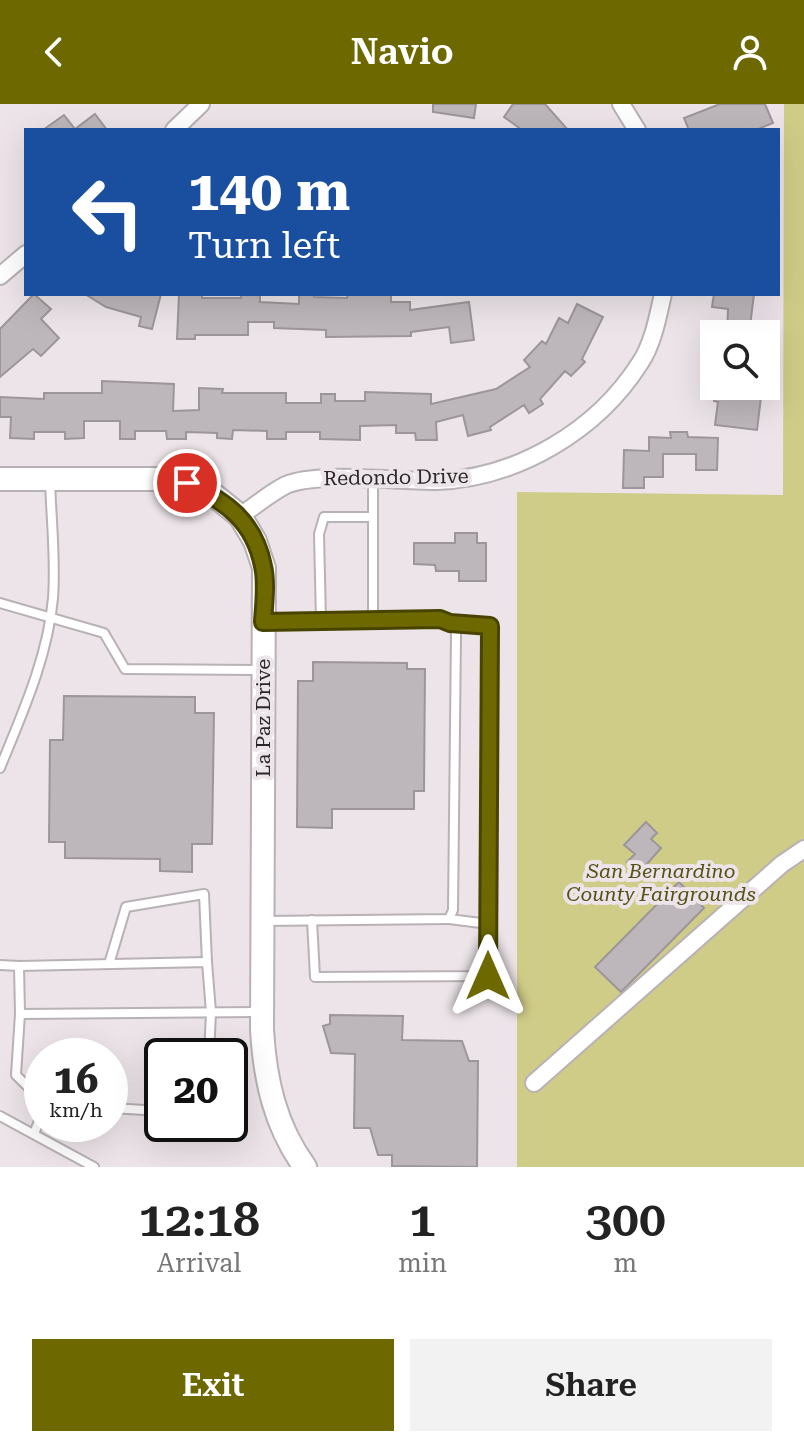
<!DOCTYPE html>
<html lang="en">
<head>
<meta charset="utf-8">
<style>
  :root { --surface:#fff; --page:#f2f2f2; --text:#222; --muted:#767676; --accent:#6e6800 }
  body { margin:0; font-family:"Roboto Serif",serif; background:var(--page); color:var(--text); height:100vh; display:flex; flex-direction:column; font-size:30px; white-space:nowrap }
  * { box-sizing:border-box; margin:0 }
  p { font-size:26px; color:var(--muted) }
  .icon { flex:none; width:44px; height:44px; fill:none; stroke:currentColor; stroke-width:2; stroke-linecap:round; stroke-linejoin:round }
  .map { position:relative; height:1063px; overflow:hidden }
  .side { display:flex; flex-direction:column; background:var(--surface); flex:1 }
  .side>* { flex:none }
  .top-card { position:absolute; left:24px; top:24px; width:756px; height:168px; border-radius:0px; box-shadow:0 8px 32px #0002; background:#1a4fa0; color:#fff; overflow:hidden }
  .buttons { position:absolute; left:700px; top:216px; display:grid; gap:16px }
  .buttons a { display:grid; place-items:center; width:80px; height:80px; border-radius:0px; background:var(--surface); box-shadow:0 8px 32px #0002; font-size:40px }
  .speed { position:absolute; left:24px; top:934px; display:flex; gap:16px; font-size:40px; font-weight:700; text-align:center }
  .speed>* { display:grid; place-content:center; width:104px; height:104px; border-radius:50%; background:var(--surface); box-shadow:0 8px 32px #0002; line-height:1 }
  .speed small { font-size:20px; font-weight:400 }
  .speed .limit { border:4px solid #111; border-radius:12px; background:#fff; color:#111 }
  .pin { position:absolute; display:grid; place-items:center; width:68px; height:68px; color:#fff; margin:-34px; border:4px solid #fff; border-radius:50%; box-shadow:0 2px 8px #0007 }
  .me { position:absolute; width:88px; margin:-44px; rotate:0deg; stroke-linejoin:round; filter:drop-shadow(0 0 6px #0008) }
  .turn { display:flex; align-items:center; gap:28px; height:168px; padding:0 32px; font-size:36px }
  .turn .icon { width:104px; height:104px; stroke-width:2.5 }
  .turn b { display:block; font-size:56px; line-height:68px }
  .eta { display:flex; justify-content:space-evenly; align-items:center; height:136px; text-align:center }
  .eta b { font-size:48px; font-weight:600; line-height:56px }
  .action { display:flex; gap:16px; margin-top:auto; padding:16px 32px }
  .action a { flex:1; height:92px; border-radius:0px; background:var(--accent); color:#fff; font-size:32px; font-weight:600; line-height:92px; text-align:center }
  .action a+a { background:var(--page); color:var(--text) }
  header { display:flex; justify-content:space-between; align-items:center; height:104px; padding:0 32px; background:var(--accent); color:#fff; font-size:36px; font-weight:600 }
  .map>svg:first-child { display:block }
  .green { fill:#cfcc88 }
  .building { fill:#bdb6ba; stroke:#9d9699; stroke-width:2 }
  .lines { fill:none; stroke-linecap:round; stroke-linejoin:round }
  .lane-casing { stroke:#b8b1b5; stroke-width:12 }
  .street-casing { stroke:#b8b1b5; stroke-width:20 }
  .secondary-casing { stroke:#b8b1b5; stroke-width:26 }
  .lane { stroke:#fff; stroke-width:8 }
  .street { stroke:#fff; stroke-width:16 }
  .secondary { stroke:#fff; stroke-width:22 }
  .route-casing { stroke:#484400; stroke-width:20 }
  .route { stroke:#6e6800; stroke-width:14 }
  .labels { text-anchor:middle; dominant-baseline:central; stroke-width:8; stroke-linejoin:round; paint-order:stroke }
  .street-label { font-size:20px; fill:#2b2829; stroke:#ece4e8 }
  .park-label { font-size:20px; font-style:italic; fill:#545116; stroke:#ece4e8 }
</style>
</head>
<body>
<header><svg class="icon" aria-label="back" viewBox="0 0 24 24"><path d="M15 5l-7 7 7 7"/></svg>Navio<svg class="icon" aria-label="person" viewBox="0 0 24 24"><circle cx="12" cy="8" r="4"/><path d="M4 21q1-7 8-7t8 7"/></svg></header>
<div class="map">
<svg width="804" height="1063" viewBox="0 0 804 1063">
  <rect width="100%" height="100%" fill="#ece4e8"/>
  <path class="green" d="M784 0H804V1063H517V388L783 391Z"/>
  <g class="building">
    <path d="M433 0H476L474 14 433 8Z"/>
    <path d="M513 0H545L568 26H522L504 13Z"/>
    <path d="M720 0H765L773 19 756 26H689L684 14Z"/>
    <path d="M95 10 107 26H43L64 11 75 25Z"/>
    <path d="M34 190 51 205 41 215 59 234 41 252 33 245 0 273V225Z"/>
    <path d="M85 190H161L152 225 139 222 141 213 106 203Z"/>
    <path d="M179 190H202V194H241V190H260V198L299 200V190H314V193L347 194 348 190 391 191V198H410V206L469 198 474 236 451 239 449 223 411 228V232L326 233V226L274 224V218H248V231H195V235H177Z"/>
    <path d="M714 190H754L749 230H727L728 205 712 203Z"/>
    <path d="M577 200 603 213 582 255 585 258 571 272 565 267 540 295 543 300 529 309 524 301 490 323 491 326 468 332 463 311 436 318 437 336H416L415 329H396V321L360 322V336L320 335V328H286V335H267V327L233 326 232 335 217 334V329L186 328V335H167L166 327H135V335H120V317H84V334L65 335V328H34V335L10 334 11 313H0V293L44 295V289H102V277L174 280 173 307 199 306V284L223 285 222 289H286V299H321V290H335V297H365V288L431 290V300L496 285 530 263 524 256 542 237 546 240 559 214 568 219Z"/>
    <path d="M716 282 762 285 757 326 715 321 718 298 714 297Z"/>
    <path d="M670 328H687L688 333 718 334 717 366H696V350H663V373H644V384H623L624 346 649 347V333L671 334Z"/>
    <path d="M455 429H477V439H486V477H459V467H436L435 461 414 460V439H455Z"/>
    <path d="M313 558 407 559V565H425L424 687H414V705H332V724L297 723 298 577H313Z"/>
    <path d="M64 592 195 593V609H214L212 740H192V768L160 767V755L65 754V738H49L50 636H63Z"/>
    <path d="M646 718 657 729 651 735 661 744 639 769 627 758 635 750 624 741Z"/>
    <path d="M679 778 704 804 621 888 595 863Z"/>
    <path d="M330 911 403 912 402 936 462 937 469 957H478L477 1063 392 1062V1051H378L370 1024H354L355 950 331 949 323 922 330 920Z"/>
  </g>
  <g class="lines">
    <defs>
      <g id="lane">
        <path d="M0 499 104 529 125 565 262 566"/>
        <path d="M373 516V413"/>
        <path d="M264 518 321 517 319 430 324 413H373V376"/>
        <path d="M0 664C22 610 48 553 53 494 56 455 51 414 50 376"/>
        <path d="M449 815 489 820"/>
        <path d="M312 816 315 873 488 872 490 522 450 519"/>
        <path d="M263 817 449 815 453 806 456 529 450 519 440 515 321 517"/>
        <path d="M109 860 126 803 204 790 207 858"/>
        <path d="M0 861 19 862 20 910 261 908"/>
        <path d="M19 862 207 858 211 908 209 952"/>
        <path d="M20 910 16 971 42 997"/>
        <path d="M110 1004 162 1007"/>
        <path d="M0 1012 94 1063"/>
        <path d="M34 1030 42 1009"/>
      </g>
      <g id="street">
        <path d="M621 0 637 26"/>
        <path d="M174 26 201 0"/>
        <path d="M0 172 26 150"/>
        <path d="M240 412C255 402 270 389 286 381 317 367 399 378 437 377 517 374 597 327 640 259 653 240 658 212 663 190"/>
        <path d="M534 979 782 760 804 745"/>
      </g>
      <path id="secondary" d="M0 375H155L187 379 215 392 240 412 255 437 264 464 262 926C265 976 275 1022 305 1063"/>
    </defs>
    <use href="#lane" class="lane-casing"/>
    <use href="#street" class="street-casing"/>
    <use href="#secondary" class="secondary-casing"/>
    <use href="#lane" class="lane"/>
    <use href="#street" class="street"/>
    <use href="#secondary" class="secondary"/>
  </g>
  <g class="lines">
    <defs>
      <path id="route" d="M187 379C226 397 254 417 263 462 267 479 264 500 263 518L440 515 450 519 490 522 488 872"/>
    </defs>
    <use href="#route" class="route-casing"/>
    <use href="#route" class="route"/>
  </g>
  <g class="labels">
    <g class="street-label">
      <text transform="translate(396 373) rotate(-1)">Redondo Drive</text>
      <text transform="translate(263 614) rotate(-90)">La Paz Drive</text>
    </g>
    <g class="park-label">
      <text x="661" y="767">San Bernardino<tspan x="661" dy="23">County Fairgrounds</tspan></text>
    </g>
  </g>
</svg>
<div class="buttons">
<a><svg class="icon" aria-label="search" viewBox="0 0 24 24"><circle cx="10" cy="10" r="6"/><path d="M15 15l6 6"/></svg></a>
</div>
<div class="speed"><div>16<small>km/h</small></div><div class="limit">20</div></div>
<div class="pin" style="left:187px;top:379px;background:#d93025"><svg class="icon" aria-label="arrive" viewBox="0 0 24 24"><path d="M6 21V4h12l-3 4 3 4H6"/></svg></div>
<svg class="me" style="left:488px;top:872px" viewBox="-20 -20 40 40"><path d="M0-17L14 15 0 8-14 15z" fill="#6e6800" stroke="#fff" stroke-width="4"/></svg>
<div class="top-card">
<div class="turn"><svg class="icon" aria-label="left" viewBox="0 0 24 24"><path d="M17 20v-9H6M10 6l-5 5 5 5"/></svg><div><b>140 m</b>Turn left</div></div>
</div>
</div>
<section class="side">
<div class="eta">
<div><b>12:18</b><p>Arrival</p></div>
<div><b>1</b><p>min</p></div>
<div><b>300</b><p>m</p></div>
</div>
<div class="action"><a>Exit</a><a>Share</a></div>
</section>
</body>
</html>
